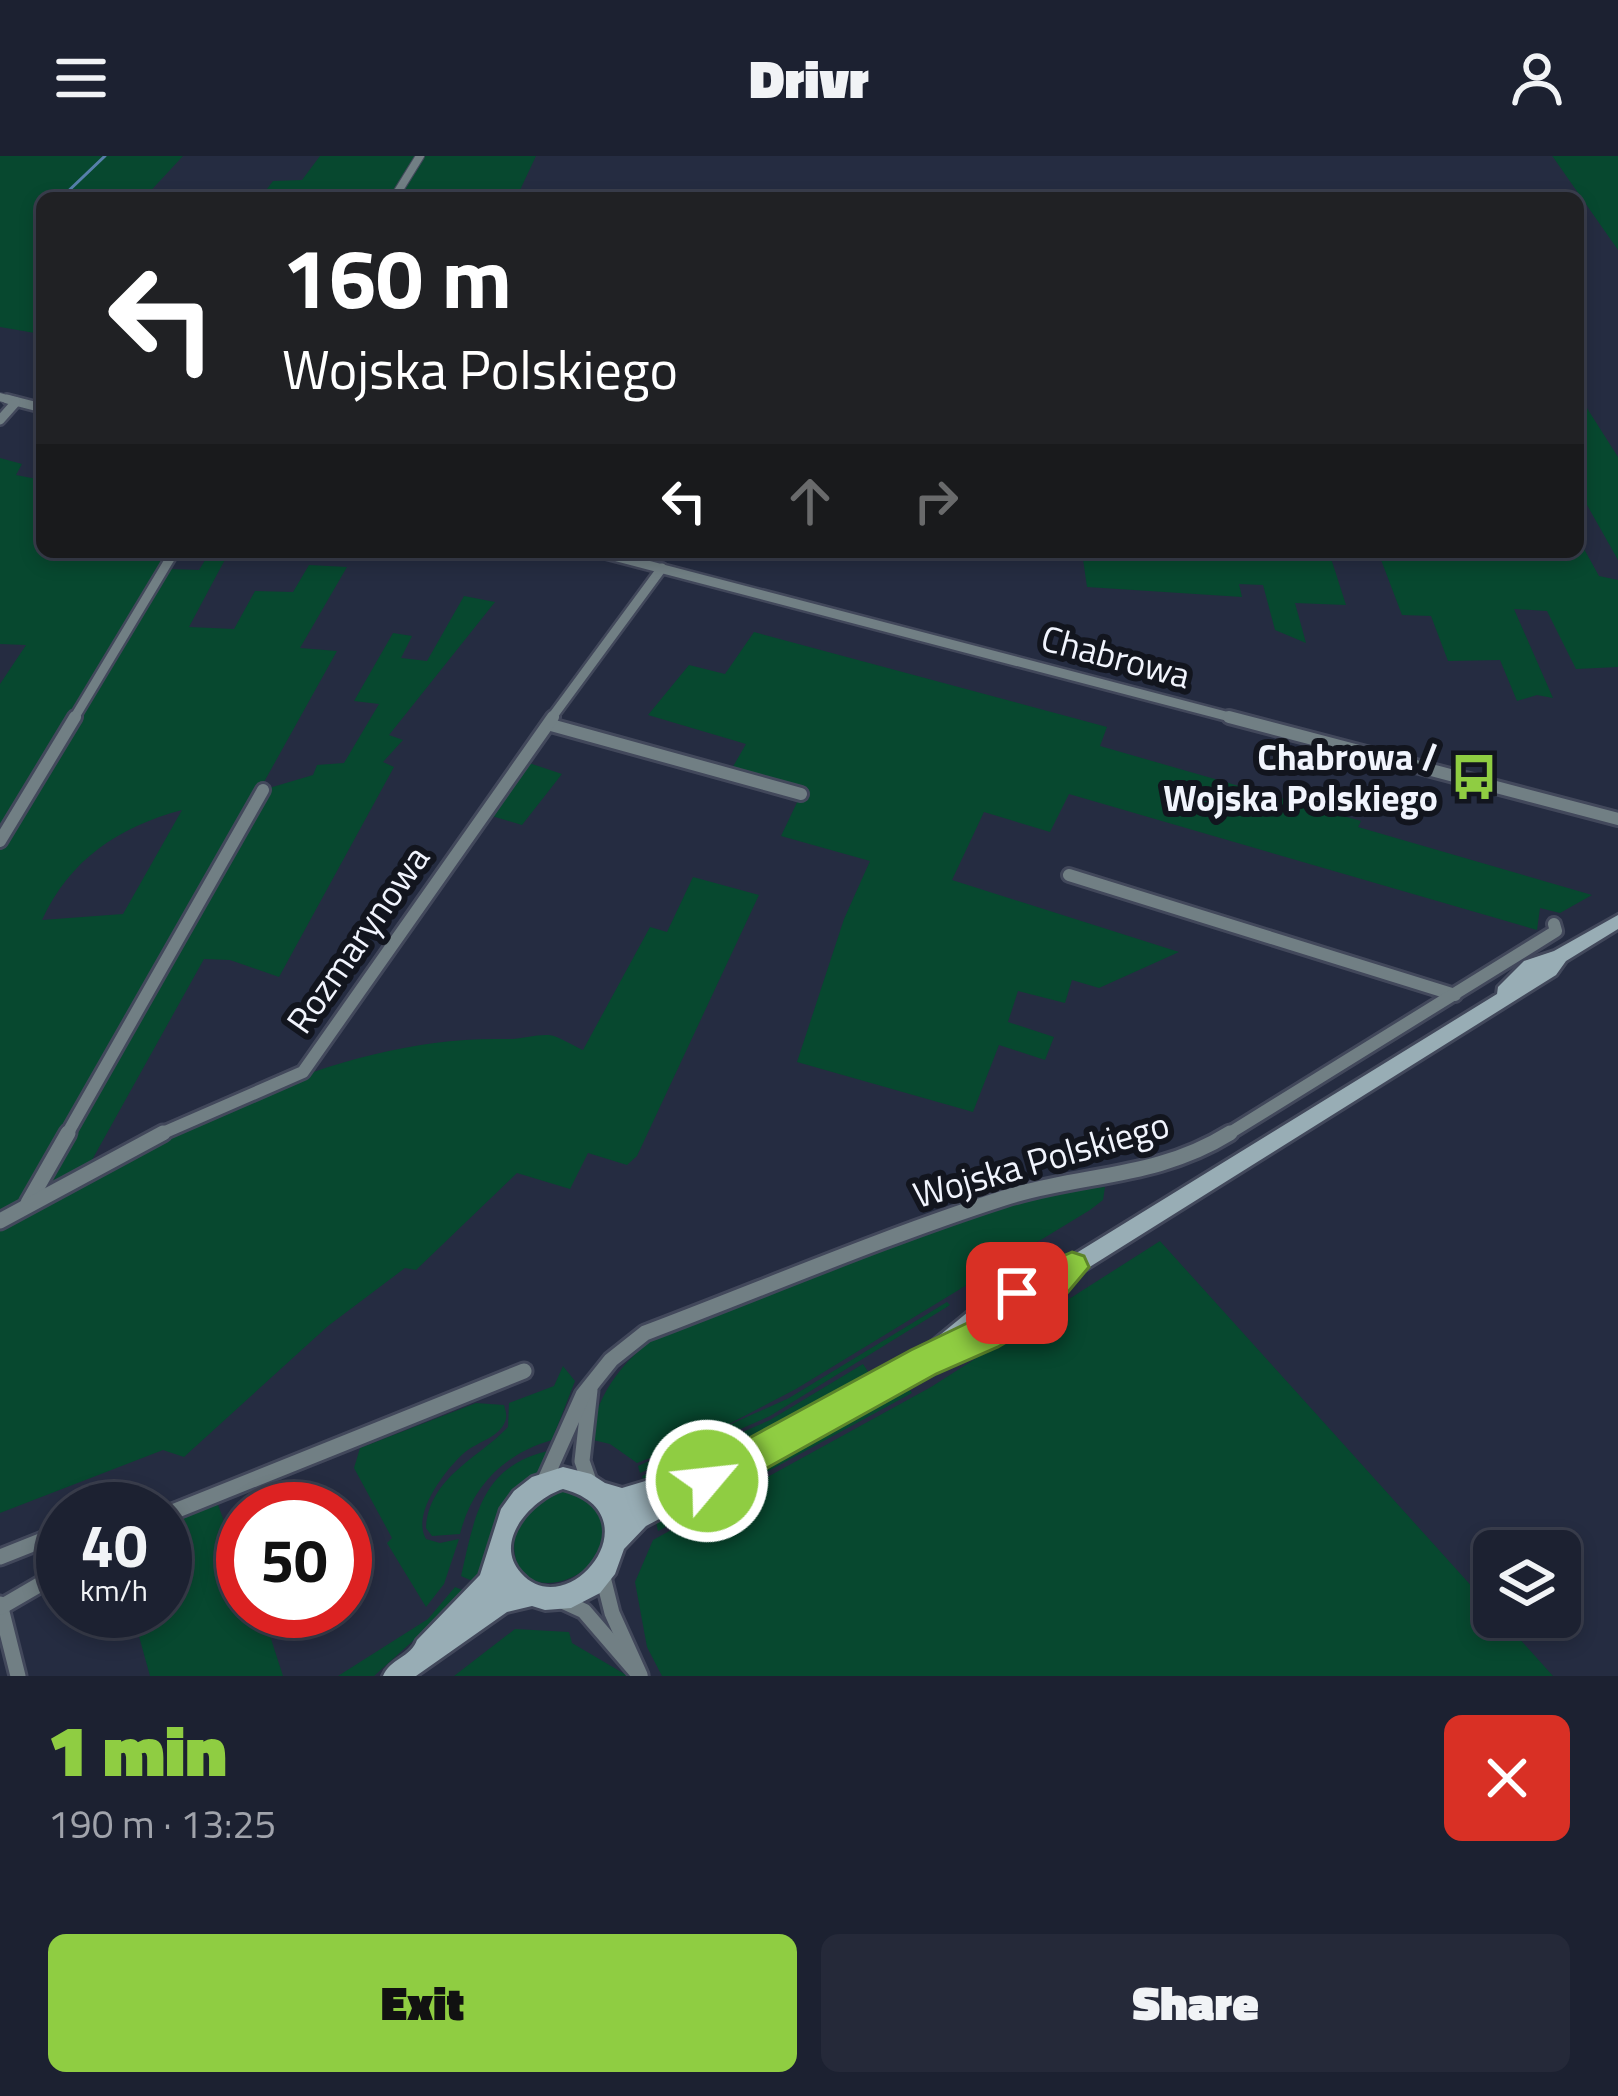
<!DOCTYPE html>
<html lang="en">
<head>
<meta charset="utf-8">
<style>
  :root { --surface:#1c2131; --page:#252939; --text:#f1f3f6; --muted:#a0a3ab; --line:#3a3e4d; --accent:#8fcd42 }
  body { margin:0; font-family:"Titillium Web",sans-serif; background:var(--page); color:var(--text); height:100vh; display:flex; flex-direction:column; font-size:45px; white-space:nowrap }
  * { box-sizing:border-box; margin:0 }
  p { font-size:39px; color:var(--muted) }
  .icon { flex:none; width:66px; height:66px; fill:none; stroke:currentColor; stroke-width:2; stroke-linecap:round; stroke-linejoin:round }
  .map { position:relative; height:1520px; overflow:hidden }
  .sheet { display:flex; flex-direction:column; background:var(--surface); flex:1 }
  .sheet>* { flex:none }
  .hud { position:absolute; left:36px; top:36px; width:1548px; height:366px; border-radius:18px; box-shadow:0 6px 18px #0003,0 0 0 3px var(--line); background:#202124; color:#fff; overflow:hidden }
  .fabs { position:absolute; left:1473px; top:1374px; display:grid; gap:24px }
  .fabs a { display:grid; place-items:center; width:108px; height:108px; border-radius:18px; background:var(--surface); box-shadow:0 6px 18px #0003,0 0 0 3px var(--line); font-size:60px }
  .speed { position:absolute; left:36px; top:1326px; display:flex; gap:24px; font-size:60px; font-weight:700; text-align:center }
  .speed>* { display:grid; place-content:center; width:156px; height:156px; border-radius:50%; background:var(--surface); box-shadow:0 6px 18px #0003,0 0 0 3px var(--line); line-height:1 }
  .speed small { font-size:30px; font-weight:400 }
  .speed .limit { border:18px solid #d22; background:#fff; color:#111 }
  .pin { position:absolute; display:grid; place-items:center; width:102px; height:102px; color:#fff; margin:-51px; border-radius:24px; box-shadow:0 6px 18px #0006 }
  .me { position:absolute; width:132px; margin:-66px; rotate:62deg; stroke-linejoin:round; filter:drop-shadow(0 0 9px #0008) }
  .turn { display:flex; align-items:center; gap:42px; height:252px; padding:0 48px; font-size:54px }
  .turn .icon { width:156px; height:156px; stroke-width:2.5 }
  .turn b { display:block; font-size:84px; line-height:102px }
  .lanes { display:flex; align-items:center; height:114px; padding:0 48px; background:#0003; justify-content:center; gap:60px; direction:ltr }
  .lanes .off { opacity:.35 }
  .round { display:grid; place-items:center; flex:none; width:126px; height:126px; border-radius:18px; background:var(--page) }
  .summary { display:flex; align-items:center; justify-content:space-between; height:204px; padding:0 48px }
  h1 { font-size:72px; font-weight:800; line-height:90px; color:var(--accent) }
  .cta { display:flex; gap:24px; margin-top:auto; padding:24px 48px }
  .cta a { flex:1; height:138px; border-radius:18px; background:var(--accent); color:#111; font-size:48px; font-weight:800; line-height:138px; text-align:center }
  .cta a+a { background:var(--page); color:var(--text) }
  header { display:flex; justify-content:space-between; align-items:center; height:156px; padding:0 48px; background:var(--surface); font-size:54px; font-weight:800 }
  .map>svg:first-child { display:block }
  .green { fill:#07482f; fill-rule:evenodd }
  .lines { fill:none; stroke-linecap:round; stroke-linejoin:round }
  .stream { stroke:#567faa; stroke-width:3 }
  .street-far3-casing { stroke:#42485b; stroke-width:10 }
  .street-far2-casing { stroke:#42485b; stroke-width:14 }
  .street-far1-casing { stroke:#42485b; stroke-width:18 }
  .street-casing { stroke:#42485b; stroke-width:21 }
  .secondary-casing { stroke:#42485b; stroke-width:6 }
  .street-far3 { stroke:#717f84; stroke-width:8 }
  .street-far2 { stroke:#717f84; stroke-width:9 }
  .street-far1 { stroke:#717f84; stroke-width:12 }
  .street { stroke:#717f84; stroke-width:15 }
  .secondary { fill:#98adb5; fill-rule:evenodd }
  .route { fill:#8fcd42; stroke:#5d852b; stroke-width:3 }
  .labels { text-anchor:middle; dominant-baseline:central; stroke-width:12; stroke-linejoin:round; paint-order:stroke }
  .street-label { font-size:36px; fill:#f1f4fd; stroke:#12151e }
  .poi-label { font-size:36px; font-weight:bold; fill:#f1f4fd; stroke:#12151e; text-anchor:end }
</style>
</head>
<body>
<header><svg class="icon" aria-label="menu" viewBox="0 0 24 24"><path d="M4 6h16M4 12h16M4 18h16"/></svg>Drivr<svg class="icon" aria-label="person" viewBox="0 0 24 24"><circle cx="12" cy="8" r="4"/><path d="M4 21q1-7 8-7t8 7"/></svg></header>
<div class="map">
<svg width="1618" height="1520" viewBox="0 0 1618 1520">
  <rect width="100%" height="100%" fill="#252c41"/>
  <g class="green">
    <path d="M0 0H183L144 42H42L41 178 0 171Z"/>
    <path d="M320 0H536L520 34 489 37 486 42H260L273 25 302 24Z"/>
    <path d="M1552 0H1618V94L1553 1Z"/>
    <path d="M1578 238 1618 301V404L1578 333Z"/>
    <path d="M0 302 22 308 16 319 42 324V396H174L169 413 199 414 210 396H229L189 471 234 473 255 435 293 436 309 409 347 411 300 492 337 495 259 635 313 619 317 609 344 607 379 548 354 545 393 477 412 480 401 502 427 505 464 440 495 446 389 579 403 584 383 606 394 611 279 821 230 804 204 803 92 1004 0 1058V528L26 489 0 488ZM182 654 123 758 42 764C70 703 119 671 182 654Z"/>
    <path d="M1578 382 1599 420 1618 424V511L1576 513 1547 455 1514 453 1553 542 1537 539 1517 545 1500 504 1448 505 1431 460 1402 459 1378 396H1578Z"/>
    <path d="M1082 396H1329L1346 449 1295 447 1306 487 1275 474 1263 429 1239 428 1242 441 1087 431Z"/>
    <path d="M754 476 1107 571 1100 590 1361 665 1358 671 1592 739 1560 757 1540 752 1537 774 1069 638 1050 676 984 656 952 724 1179 796 1099 832 1072 824 1065 847 1018 835 1008 866 1054 881 1045 904 999 889 973 956 797 906 844 763 870 705 781 680 801 638 727 621 746 588 648 559 689 509 725 518Z"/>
    <path d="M551 569 529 607 562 618 522 669 482 657Z"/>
    <path d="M693 721 759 739 637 1000 627 1009 588 997 570 1033 517 1017 416 1114 405 1112 328 1170 184 1301 163 1294 0 1357V1071C150 985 326 880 503 883 518 884 536 878 549 879 559 880 573 890 583 894L650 771 667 776Z"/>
    <path d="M1105 1031 1103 1044 1090 1054 796 1233 704 1281 637 1307 610 1288 589 1283C599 1233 626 1199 670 1172L1000 1050 1060 1035Z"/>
    <path d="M1160 1085 1494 1455V1461H1500L1553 1520H662L647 1491 635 1426 653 1384 931 1231Z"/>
    <path d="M947 1146 950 1149 770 1260 640 1317 638 1310 789 1242Z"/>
    <path d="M863 1208 869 1217 734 1295 645 1330 642 1320 770 1264Z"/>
    <path d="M563 1210 575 1225 552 1284C504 1298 472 1330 460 1378L432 1380 426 1372C429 1321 479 1302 508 1271L509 1247 554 1230Z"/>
    <path d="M910 1234 912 1237 658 1375 655 1361Z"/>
    <path d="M476 1247 504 1249C506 1257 508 1260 504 1268 497 1282 475 1287 464 1297 445 1314 411 1358 426 1383L440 1387 459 1383 444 1428 426 1451 387 1387 392 1382 354 1312 360 1292Z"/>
    <path d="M553 1294 543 1316 503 1348 477 1427 461 1420C475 1360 481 1308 553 1294Z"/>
    <path d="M558 1333C576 1335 588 1339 597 1355 636 1424 483 1474 520 1357Z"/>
    <path d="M217 1346 225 1368 232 1365 243 1398V1455H262L283 1520H150L132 1455H165V1369Z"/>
    <path d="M455 1431 467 1436 374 1520H338L428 1463Z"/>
    <path d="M515 1473 569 1476 572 1487 628 1520H454Z"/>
  </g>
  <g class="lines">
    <path class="stream" d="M61 42 105 0"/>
    <defs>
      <g id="street-far3">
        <path d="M394 42 420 0"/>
        <path d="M0 241 18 246"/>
      </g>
      <g id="street-far2">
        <path d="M7 243 42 252"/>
        <path d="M0 264 16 246"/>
        <path d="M598 396 1241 564"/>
        <path d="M73 564 174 396"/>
        <path d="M550 564 662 412"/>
      </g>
      <g id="street-far1">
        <path d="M1229 561 1618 663"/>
        <path d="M551 569 801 638"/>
        <path d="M0 685 75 561"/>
        <path d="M1069 719 1455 839"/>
        <path d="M66 980 263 634"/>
        <path d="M156 980 303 916 553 561"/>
        <path d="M1225 980 1556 775 1554 768"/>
      </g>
      <g id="street">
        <path d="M28 1047 68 977"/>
        <path d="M0 1065 163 977"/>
        <path d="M590 1234 582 1305 590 1328"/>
        <path d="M544 1326 583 1239 611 1204 645 1177C764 1132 883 1081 1004 1042 1083 1017 1156 1023 1230 977"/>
        <path d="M120 1353 143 1344"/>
        <path d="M165 1359 524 1215"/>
        <path d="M0 1401 63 1376"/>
        <path d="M603 1421 612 1457 640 1519"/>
        <path d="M560 1444 584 1455 640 1520"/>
        <path d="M0 1448 18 1520"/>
        <path d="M1 1451 63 1415"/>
      </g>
      <path id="secondary" d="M1618 759V773L1566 805 1556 819 1080 1117C1039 1166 981 1186 927 1215 833 1266 741 1321 646 1370L624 1393 615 1418 600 1437 571 1452 545 1454 532 1450 507 1456 416 1520H383C390 1503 411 1501 417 1484L480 1419 501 1353 514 1335 532 1321 563 1311 591 1318 605 1327 622 1332 712 1305 718 1307 918 1197 968 1156 1005 1132 1065 1104 1497 838 1498 831 1524 805 1554 795ZM563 1333C658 1358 568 1470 521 1417 492 1385 532 1343 563 1333Z"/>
    </defs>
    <use href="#street-far3" class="street-far3-casing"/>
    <use href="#street-far2" class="street-far2-casing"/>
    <use href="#street-far1" class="street-far1-casing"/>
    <use href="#street" class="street-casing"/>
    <use href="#secondary" class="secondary-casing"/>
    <use href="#street-far3" class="street-far3"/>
    <use href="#street-far2" class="street-far2"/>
    <use href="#street-far1" class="street-far1"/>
    <use href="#street" class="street"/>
    <use href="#secondary" class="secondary"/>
  </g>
  <path class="route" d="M1072 1096 1084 1100 1089 1111 1046 1162 998 1191 936 1218 720 1338 707 1344 694 1338 688 1325 694 1312 911 1194 1007 1148 1000 1137 1005 1126Z"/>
  <defs>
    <symbol id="bus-bare" viewBox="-9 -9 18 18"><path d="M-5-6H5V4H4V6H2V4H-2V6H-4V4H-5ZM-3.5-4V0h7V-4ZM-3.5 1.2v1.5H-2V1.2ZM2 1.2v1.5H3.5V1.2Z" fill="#8fcd42" stroke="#12151e" stroke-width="2.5" paint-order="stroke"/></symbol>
  </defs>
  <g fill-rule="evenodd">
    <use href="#bus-bare" x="1441" y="588" width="66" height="66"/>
  </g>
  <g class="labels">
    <g class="street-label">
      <text transform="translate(1116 500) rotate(15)">Chabrowa</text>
      <text transform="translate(357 783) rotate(-55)">Rozmarynowa</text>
      <text transform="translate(1041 1003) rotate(-16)">Wojska Polskiego</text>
    </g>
    <g class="poi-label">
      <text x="1438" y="600">Chabrowa /<tspan x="1438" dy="41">Wojska Polskiego</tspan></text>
    </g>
  </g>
</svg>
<div class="fabs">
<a><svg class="icon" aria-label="layers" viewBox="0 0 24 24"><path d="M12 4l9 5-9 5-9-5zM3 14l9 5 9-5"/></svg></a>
</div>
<div class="speed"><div>40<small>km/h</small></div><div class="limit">50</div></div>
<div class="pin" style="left:1017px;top:1137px;background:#d93025"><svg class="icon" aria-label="arrive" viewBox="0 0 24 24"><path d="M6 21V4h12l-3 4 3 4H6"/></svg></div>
<svg class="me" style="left:707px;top:1325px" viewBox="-20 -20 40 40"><circle r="17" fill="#8fcd42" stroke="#fff" stroke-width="3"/><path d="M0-11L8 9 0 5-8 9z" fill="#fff"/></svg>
<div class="hud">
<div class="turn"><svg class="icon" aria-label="left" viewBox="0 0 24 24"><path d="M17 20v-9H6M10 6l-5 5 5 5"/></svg><div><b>160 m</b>Wojska Polskiego</div></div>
<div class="lanes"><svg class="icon" aria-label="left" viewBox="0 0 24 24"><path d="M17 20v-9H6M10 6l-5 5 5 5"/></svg><svg class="icon off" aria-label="ahead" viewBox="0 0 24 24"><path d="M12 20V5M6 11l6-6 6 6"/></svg><svg class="icon off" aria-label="right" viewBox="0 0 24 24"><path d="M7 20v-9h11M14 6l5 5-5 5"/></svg></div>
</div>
</div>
<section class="sheet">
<div class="summary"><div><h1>1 min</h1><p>190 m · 13:25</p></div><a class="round" style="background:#d93025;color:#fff"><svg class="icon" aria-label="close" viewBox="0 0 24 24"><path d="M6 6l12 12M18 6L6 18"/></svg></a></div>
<div class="cta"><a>Exit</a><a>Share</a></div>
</section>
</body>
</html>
